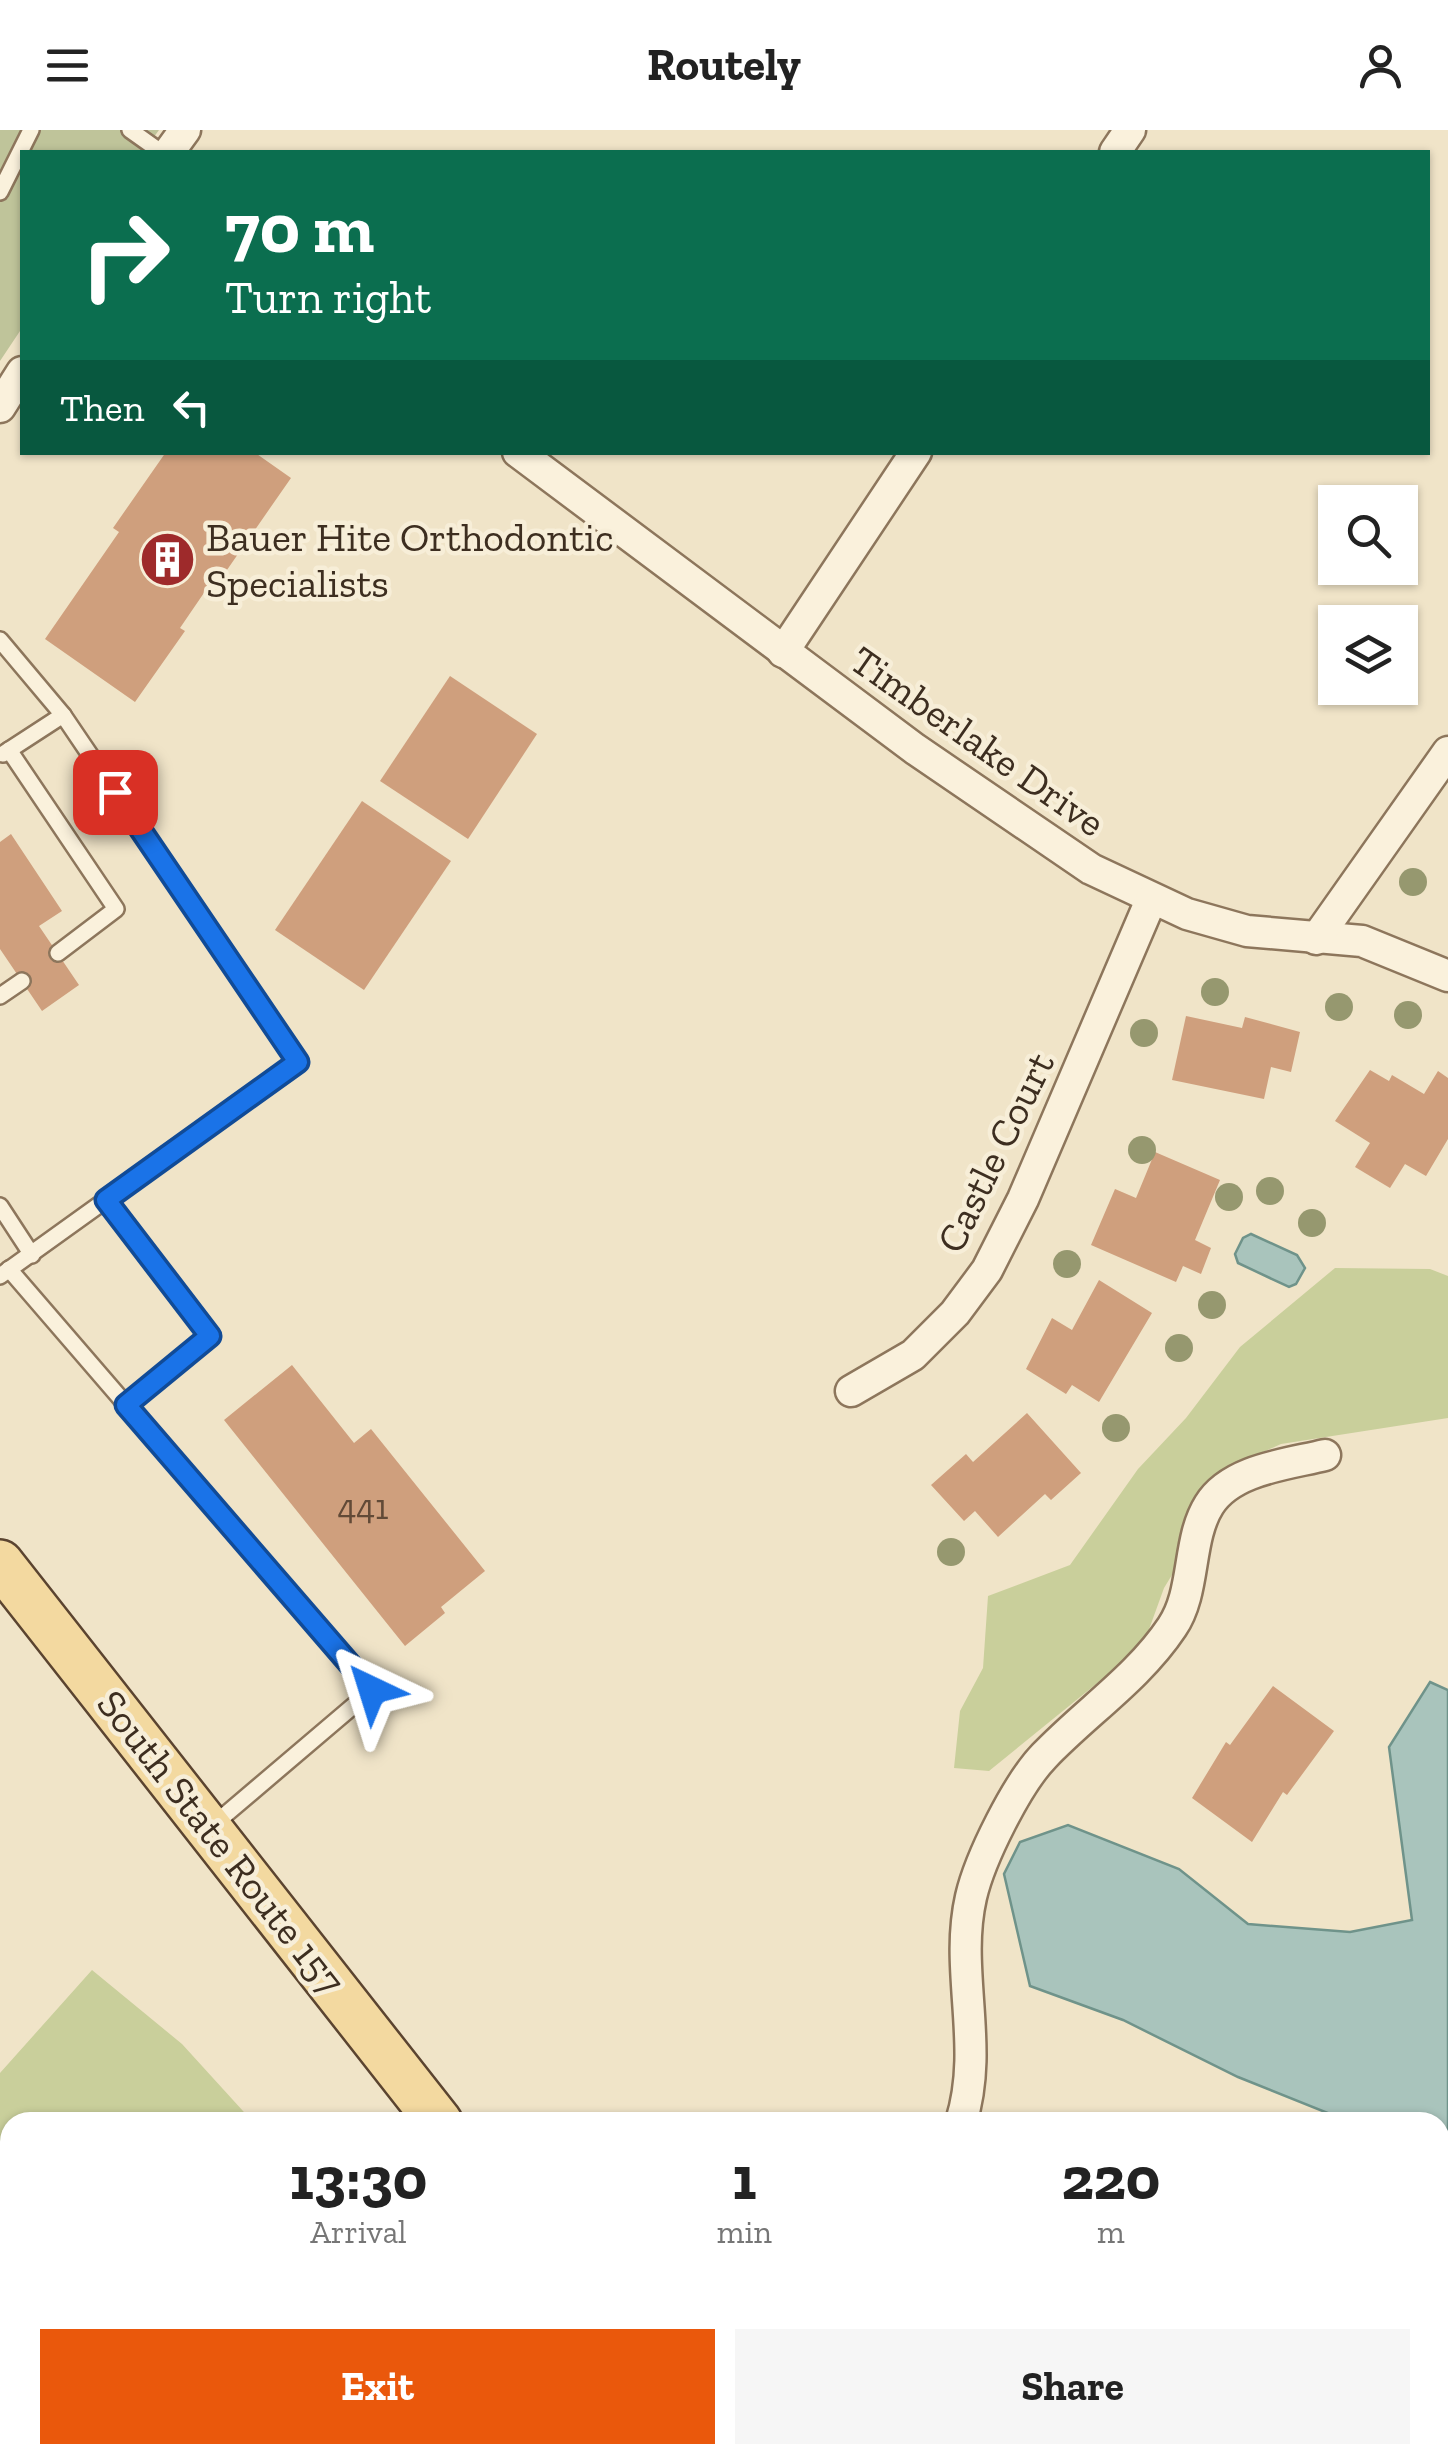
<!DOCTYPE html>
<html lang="en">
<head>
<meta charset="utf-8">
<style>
  :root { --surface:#fff; --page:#f6f6f6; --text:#222; --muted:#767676; --accent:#ea580c }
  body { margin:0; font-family:"Zilla Slab",serif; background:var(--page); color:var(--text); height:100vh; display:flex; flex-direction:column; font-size:38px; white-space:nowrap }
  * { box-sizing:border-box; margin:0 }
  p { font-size:32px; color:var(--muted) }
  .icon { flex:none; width:55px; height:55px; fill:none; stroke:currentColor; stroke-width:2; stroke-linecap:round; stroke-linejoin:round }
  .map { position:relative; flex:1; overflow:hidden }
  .details { position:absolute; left:0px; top:1982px; width:1450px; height:352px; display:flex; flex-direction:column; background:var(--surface); border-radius:30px 30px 0 0; box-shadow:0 2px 8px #0004 }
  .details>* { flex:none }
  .guide { position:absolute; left:20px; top:20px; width:1410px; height:305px; border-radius:0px; box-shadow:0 2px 8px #0004; background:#0b6e4f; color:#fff; overflow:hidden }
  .controls { position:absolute; left:1318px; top:355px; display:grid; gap:20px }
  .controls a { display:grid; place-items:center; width:100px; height:100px; border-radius:0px; background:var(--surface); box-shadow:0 2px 8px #0004; font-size:50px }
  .pin { position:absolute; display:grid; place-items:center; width:85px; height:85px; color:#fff; margin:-42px; border-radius:20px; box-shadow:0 5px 15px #0006 }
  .me { position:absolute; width:110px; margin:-55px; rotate:319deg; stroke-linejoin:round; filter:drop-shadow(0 0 8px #0008) }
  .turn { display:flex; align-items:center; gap:35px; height:210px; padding:0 40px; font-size:45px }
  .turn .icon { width:130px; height:130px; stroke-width:2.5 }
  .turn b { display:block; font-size:70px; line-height:85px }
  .then { display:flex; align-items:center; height:95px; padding:0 40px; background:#0003; gap:20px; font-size:38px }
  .eta { display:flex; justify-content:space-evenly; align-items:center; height:170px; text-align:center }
  .eta b { font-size:60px; font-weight:800; line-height:70px }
  .button { display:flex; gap:20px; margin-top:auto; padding:20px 40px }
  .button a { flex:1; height:115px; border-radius:0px; background:var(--accent); color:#fff; font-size:40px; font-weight:800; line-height:115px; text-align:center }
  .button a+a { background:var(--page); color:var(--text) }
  header { display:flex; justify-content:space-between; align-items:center; height:130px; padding:0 40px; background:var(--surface); font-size:45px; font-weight:800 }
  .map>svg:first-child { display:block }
  .green { fill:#c9cf9b }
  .cemetery { fill:#bfc49a }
  .water { fill:#a9c4bc; stroke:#6f938a; stroke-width:2.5 }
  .building { fill:#cf9f7d }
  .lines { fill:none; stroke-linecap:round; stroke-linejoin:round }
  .lane-casing { stroke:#8d765c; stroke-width:20 }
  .street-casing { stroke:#8d765c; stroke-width:35 }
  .primary-casing { stroke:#5b4430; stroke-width:50 }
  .lane { stroke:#faf1dc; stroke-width:15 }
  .street { stroke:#faf1dc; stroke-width:30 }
  .primary { stroke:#f3d9a0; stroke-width:45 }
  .tree { fill:#96986f }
  .route-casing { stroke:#114b97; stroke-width:25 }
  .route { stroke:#1a73e8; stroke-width:18 }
  .labels { text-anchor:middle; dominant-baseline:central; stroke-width:9; stroke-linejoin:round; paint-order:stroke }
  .number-label { font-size:35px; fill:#624a37 }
  .poi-label { font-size:40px; fill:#3d2e20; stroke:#f7eed8; text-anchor:start }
  .street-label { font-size:40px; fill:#3d2e20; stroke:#f7eed8 }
</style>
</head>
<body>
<header><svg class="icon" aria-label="menu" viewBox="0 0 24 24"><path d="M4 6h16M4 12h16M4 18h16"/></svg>Routely<svg class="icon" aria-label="person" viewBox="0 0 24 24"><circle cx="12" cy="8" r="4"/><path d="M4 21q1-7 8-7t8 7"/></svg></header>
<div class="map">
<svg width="1448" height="2333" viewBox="0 0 1448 2333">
  <rect width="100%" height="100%" fill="#f0e4c8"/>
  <g class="green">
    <path d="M1335 1138 1430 1139 1448 1146V1288L1281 1314 1241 1332 1164 1458 1143 1516 989 1641 954 1638 960 1581 983 1538 988 1466 1070 1435 1138 1339 1186 1288 1240 1217Z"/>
    <path d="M92 1840 182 1914 253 1992H10V2019L0 2014V1943Z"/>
    <path d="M10 2318V2325H475L479 2333H0V2322Z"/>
  </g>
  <path class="cemetery" d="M0 0H159L143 22H22V198L0 231Z"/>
  <g class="water">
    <path d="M1251 1104 1297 1125 1305 1138 1296 1154 1289 1157 1238 1133 1235 1124 1243 1108Z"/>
    <path d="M1430 1552 1448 1560V2032L1440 2029V1992H1350L1238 1947 1123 1890 1030 1856 1004 1744 1020 1712 1068 1695 1179 1739 1248 1794 1350 1802 1412 1790 1389 1617Z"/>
  </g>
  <g class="building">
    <path d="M166 322H254L291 348 213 460 208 457 180 498 185 501 135 572 45 509 119 402 113 398Z"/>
    <path d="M450 546 537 604 468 709 380 651Z"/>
    <path d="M362 671 451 731 364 860 275 800Z"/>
    <path d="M11 704 62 781 39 796 79 855 42 881 0 819V712Z"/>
    <path d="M1186 886 1242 898 1245 887 1300 902 1291 942 1271 937 1264 969 1172 950Z"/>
    <path d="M1370 940 1389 951 1392 945 1424 964 1438 941 1448 948V1009L1426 1046 1405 1034 1390 1058 1355 1037 1370 1013 1335 991Z"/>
    <path d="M1155 1022 1220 1050 1195 1110 1211 1118 1201 1144 1183 1136 1176 1152 1091 1115 1115 1059 1136 1068Z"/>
    <path d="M1099 1150 1152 1183 1099 1272 1072 1255 1066 1264 1026 1239 1052 1188 1072 1200Z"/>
    <path d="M292 1235 354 1313 371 1299 485 1441 441 1477 445 1483 405 1516 224 1290Z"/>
    <path d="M1027 1283 1081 1343 1051 1370 1045 1364 998 1407 975 1381 964 1391 931 1355 966 1324 973 1332Z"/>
    <path d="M1273 1556 1334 1601 1287 1665 1283 1662 1252 1712 1192 1668 1226 1612 1230 1615Z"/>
    <path d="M1098 2325H1200L1211 2333H1092Z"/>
  </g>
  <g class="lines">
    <defs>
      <g id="lane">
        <path d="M130 0 161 22"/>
        <path d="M0 62 31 0"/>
        <path d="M0 510 63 585 298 932 0 1146"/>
        <path d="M9 620 116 779 58 823"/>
        <path d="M3 624 63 585"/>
        <path d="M0 866 22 851"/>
        <path d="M106 1070 210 1206 126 1275"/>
        <path d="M0 1076 32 1125"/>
        <path d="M9 1139 372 1560 212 1696"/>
      </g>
      <g id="street">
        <path d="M169 22 185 0"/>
        <path d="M1115 22 1130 0"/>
        <path d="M0 277 22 242"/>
        <path d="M518 322 915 619 1091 739 1187 784 1247 801 1362 811 1448 846"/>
        <path d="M783 522 916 322"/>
        <path d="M1316 809 1448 622"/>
        <path d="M851 1261 913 1225 955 1183 987 1140 1023 1069 1151 770"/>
        <path d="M961 1992C985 1916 954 1841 971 1767 980 1728 1017 1654 1044 1626 1086 1582 1138 1548 1172 1497 1196 1462 1187 1410 1209 1375 1231 1339 1289 1334 1325 1325"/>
      </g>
      <g id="primary">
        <path d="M0 1433 439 1992"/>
        <path d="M644 2325 648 2333"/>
      </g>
    </defs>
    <use href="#lane" class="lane-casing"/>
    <use href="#street" class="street-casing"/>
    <use href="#primary" class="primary-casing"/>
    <use href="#lane" class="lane"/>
    <use href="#street" class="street"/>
    <use href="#primary" class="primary"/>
  </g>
  <g class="tree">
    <circle cx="1413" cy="752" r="14"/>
    <circle cx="1215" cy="862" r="14"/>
    <circle cx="1339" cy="877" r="14"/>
    <circle cx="1408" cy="885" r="14"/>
    <circle cx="1144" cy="903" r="14"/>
    <circle cx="1142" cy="1020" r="14"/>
    <circle cx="1270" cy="1061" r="14"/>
    <circle cx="1229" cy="1067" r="14"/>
    <circle cx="1312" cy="1093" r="14"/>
    <circle cx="1067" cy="1134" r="14"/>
    <circle cx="1212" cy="1175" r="14"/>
    <circle cx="1179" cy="1218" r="14"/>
    <circle cx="1116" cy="1298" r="14"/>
    <circle cx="951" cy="1422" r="14"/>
  </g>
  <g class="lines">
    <defs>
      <path id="route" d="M115 662 298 932 106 1070 210 1206 126 1275 372 1560"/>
    </defs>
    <use href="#route" class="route-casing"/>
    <use href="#route" class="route"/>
  </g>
  <defs>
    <symbol id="building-disc" viewBox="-11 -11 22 22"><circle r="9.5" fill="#9e2a2b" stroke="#f7eed8"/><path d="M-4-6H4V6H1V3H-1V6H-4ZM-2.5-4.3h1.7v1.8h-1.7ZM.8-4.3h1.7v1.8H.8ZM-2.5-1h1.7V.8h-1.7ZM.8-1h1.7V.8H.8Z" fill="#fff"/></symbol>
  </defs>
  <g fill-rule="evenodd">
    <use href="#building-disc" x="136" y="398" width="63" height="63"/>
  </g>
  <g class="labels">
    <g class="number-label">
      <text x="363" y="1377">441</text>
    </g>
    <g class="poi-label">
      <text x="206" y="407">Bauer Hite Orthodontic<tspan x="206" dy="46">Specialists</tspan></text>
    </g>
    <g class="street-label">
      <text transform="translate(978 611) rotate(35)">Timberlake Drive</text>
      <text transform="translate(995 1022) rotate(-64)">Castle Court</text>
      <text transform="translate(221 1712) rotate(52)">South State Route 157</text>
    </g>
  </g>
</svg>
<div class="controls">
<a><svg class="icon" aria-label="search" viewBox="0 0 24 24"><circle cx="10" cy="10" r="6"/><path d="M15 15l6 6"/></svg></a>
<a><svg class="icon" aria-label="layers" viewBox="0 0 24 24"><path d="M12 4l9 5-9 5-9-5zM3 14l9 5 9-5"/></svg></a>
</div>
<div class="pin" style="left:115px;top:662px;background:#d93025"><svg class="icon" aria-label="arrive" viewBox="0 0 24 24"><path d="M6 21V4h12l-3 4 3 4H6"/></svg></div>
<svg class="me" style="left:372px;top:1560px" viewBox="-20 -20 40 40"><path d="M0-17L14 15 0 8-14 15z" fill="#1a73e8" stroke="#fff" stroke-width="4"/></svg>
<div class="guide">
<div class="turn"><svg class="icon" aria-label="right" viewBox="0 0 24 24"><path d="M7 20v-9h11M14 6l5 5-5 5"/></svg><div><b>70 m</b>Turn right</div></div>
<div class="then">Then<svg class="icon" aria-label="left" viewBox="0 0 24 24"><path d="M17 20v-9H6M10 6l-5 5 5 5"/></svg></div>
</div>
<section class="details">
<div class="eta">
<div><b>13:30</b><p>Arrival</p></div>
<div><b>1</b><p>min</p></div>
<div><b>220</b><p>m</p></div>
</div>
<div class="button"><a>Exit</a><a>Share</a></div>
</section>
</div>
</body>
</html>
